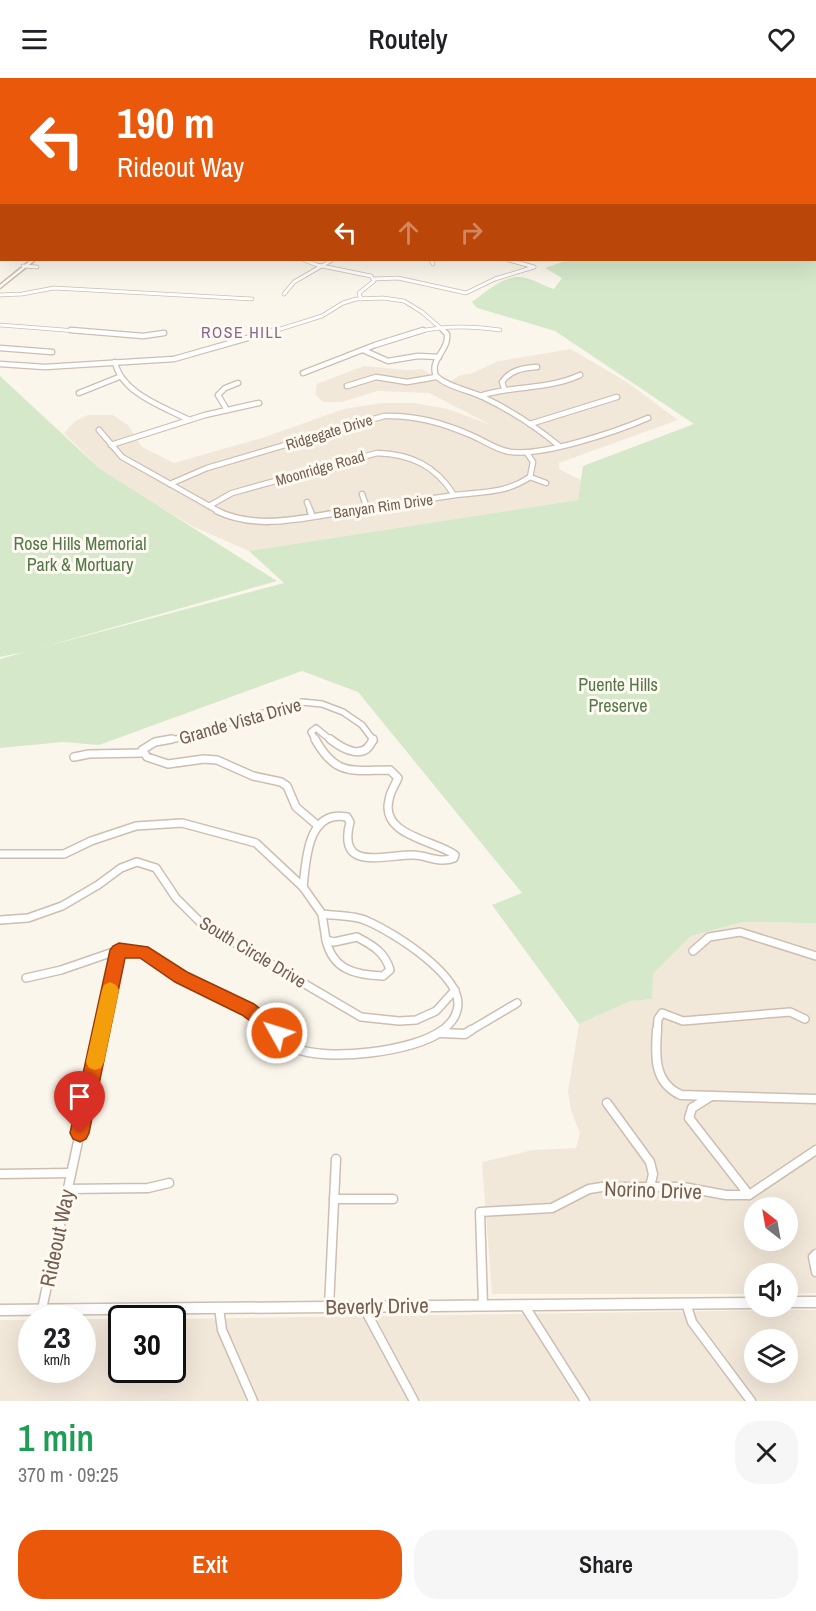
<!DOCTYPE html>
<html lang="en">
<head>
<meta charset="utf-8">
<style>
  :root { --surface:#fff; --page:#f6f6f6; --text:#202124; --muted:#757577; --accent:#ea580c }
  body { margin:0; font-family:"Archivo Narrow",sans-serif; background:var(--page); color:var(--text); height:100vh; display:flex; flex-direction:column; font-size:22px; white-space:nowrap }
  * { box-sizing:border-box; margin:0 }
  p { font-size:20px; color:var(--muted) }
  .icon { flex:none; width:33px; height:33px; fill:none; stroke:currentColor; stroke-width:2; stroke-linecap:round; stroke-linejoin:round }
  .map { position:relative; height:1323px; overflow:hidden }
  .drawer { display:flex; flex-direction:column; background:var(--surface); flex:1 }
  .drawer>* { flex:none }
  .top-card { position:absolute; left:0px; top:0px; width:816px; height:183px; box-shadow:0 6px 24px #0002; background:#ea580c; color:#fff; overflow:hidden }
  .needle { width:39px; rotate:329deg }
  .tools { position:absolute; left:744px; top:1119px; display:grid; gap:12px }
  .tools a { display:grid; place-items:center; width:54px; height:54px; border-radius:50%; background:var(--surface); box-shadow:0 6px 24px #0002; font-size:30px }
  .speed { position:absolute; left:18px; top:1227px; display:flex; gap:12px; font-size:30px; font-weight:700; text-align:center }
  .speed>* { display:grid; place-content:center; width:78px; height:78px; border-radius:50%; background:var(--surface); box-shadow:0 6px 24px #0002; line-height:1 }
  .speed small { font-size:15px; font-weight:400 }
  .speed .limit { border:3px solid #111; border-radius:9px; background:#fff; color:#111 }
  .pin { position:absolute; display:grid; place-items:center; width:51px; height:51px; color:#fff; margin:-62px -26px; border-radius:50% 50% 50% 0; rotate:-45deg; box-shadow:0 0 6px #0007 }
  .pin .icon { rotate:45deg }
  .me { position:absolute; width:66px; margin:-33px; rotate:309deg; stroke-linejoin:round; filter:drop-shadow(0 0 4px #0008) }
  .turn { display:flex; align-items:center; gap:21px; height:126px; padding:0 18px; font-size:27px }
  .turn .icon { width:78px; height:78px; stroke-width:2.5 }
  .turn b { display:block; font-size:42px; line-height:51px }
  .lanes { display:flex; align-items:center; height:57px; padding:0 18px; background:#0003; justify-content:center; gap:30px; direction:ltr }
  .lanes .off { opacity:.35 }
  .round { display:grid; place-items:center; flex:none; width:63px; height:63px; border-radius:24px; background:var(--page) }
  .head { display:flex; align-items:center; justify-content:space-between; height:102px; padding:0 18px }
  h1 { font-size:36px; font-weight:600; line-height:45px; color:#1e9e55 }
  .action { display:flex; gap:12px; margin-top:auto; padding:12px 18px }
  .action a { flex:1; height:69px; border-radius:24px; background:var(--accent); color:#fff; font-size:24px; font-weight:600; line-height:69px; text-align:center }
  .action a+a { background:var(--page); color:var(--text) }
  header { display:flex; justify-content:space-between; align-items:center; height:78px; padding:0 18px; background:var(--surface); font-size:27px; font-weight:600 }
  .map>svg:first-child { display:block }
  .residential { fill:#f2e8da; fill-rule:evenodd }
  .green { fill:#d5e8ca }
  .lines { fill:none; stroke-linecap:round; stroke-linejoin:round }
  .minor-far4-casing { stroke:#cdbeb2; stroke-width:4.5 }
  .minor-far3-casing { stroke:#cdbeb2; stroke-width:7 }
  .minor-far2-casing { stroke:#cdbeb2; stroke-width:8 }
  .minor-far1-casing { stroke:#cdbeb2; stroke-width:10 }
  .minor-casing { stroke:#cdbeb2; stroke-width:11 }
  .tertiary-far1-casing { stroke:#cdbeb2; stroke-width:4.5 }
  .tertiary-casing { stroke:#cdbeb2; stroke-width:13 }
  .secondary-casing { stroke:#cfbfaf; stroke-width:3 }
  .motorway-casing { stroke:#dbd5d2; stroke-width:4 }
  .minor-far4 { stroke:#fff; stroke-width:3 }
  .minor-far3 { stroke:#fff; stroke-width:4.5 }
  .minor-far2 { stroke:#fff; stroke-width:5 }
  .minor-far1 { stroke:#fff; stroke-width:7 }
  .minor { stroke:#fff; stroke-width:8 }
  .tertiary-far1 { stroke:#fff; stroke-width:3 }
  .tertiary { stroke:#fff; stroke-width:10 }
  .secondary { fill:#fff; fill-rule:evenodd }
  .motorway { fill:#efbea8; fill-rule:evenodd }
  .rail { stroke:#b9a9c5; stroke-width:1.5; stroke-dasharray:4 2; stroke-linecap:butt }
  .route { fill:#ea580c; stroke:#983908; stroke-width:1.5 }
  .slow { fill:#f59e0b }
  .labels { text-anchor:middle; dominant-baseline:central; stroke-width:6; stroke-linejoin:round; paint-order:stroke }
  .far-street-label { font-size:15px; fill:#745f50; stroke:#fef9f1 }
  .far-neighbourhood-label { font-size:16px; letter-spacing:1.5px; fill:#84688f; stroke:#fef9f1 }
  .park-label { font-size:18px; fill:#547849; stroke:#fef9f1 }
  .street-label { font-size:18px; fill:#745f50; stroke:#fef9f1 }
  .near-street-label { font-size:21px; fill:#745f50; stroke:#fef9f1 }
</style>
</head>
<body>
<header><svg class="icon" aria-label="menu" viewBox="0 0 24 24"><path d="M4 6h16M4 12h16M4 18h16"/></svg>Routely<svg class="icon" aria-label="heart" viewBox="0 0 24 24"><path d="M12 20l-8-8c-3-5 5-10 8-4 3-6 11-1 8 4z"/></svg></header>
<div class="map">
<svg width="816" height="1323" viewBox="0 0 816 1323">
  <rect width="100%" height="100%" fill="#fbf6eb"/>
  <g class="residential">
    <path d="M571 271 630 306 678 342 559 385V391L581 402 578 422 249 473 194 449 120 405 100 391 64 355 75 343 88 337H113L128 347 142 369 174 385 265 359 344 331 382 325H414L448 331 491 347 429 315 377 313 342 324H323L315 316 317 306 364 288 407 292 422 291 445 306 461 297 470 296 499 283Z"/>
    <path d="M743 844 816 845V1215L788 1216V1196H754V1216H492L482 1084 533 1072 576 1070 580 1055 571 1032 568 1013 579 946 631 923 651 921 653 896 691 858ZM754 1130H788V1162H754Z"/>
    <path d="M788 1232H816V1323H0V1242H31L32 1292H82L83 1241H121L122 1292H172L173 1241ZM754 1262H788V1294H754Z"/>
  </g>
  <path class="green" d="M414 0H816V845L743 844 691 858 653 896 652 921 631 923 579 946 492 827 522 815 358 614 302 593 99 667 63 664 0 670V581L25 574 0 579V298L100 391 277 503 36 571 284 505 249 473 578 422 583 388 694 346 555 253 491 234 477 230 472 224C484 215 502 199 518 199 528 198 544 208 554 211L562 200 545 190 568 182H814V2Z"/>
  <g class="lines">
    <defs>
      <g id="minor-far4">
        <path d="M304 182 317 187 371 198 374 203 359 215 361 221"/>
        <path d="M431 182 433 186"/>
        <path d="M509 182 534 189"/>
        <path d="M23 188 37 189"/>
        <path d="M374 201 398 200 466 215 495 201 534 189"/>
        <path d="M284 216 294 204 332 182"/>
        <path d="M0 217 22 216 54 210 252 221"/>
        <path d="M0 247 90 254"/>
        <path d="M271 254 322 238 343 225 356 221 383 220 404 223 422 234 445 254"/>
        <path d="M417 254C445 247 472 248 500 252"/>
      </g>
      <g id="minor-far3">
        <path d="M71 252 143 258 164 255"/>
        <path d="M443 252 447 256C449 273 429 281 436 298 448 309 468 312 483 319 510 332 535 348 558 367"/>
        <path d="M0 270 52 274"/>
        <path d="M363 272 388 283 418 278 439 279"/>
        <path d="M115 284C121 315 164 329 189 342"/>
        <path d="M0 286 45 289 174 281 276 252"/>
        <path d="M303 295 375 267 423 252"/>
        <path d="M347 308 376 299 407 304 436 299"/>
        <path d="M504 310 502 304C510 292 523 290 537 289"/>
        <path d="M79 315 119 299"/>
        <path d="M480 318C513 307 548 312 580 297"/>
        <path d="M227 332 218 317 225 310 238 305"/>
        <path d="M530 346 617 319"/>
        <path d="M99 352 122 379 220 434"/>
        <path d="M111 367 205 337 259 325"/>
        <path d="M530 399 546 405"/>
        <path d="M170 406 207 390 384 338C416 337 443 345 473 358 484 363 494 370 506 373 537 381 618 353 648 340"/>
        <path d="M362 416 367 430"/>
        <path d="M307 424 311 434"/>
        <path d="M209 428 232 415 377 375C411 376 436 388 454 417"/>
        <path d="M338 434C375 429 412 423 449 418 480 413 503 417 530 399L533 384 527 375"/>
      </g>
      <g id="minor-far2">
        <path d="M217 433C258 453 306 439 348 433"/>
        <path d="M310 433 312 438"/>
        <path d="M162 663 195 658 221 647 302 624 322 626 343 634 362 647 374 663"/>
        <path d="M316 663 311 654 316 650 332 663"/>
      </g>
      <g id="minor-far1">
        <path d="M172 661 155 664 142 672 147 679 168 686 204 681 217 682 253 698 281 704 287 708 296 729 317 747"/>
        <path d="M330 661C344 672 365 683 373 661"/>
        <path d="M74 679 89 676 143 675"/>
        <path d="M0 776H64L91 763 136 748 182 745 256 765 303 809 322 836C336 838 355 837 367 843 393 854 467 900 457 932 455 942 448 947 441 954"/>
        <path d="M303 809C306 783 307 731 347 739L350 744C337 794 382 777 413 777 427 777 439 786 454 780L455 777C435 762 380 758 389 722 390 714 395 707 398 700L390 692C352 692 336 699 315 661"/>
        <path d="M322 836 326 862"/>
        <path d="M0 842 28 840 62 828 98 807 121 790 137 784 156 790 176 820 201 845 361 939 399 943 416 942 436 933 455 912"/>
        <path d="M357 859C372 867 385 874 390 892L383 898C355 897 333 892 326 862L334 864Z"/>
        <path d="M693 873 709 859 740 854 816 878"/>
        <path d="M26 900 61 892 119 872H137L181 899 248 931 274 954"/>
        <path d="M101 954 119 872"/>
        <path d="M468 954 517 925"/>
        <path d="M657 954 658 941 662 935 683 943 790 934 805 941"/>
      </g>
      <g id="minor">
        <path d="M273 952C279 958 287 967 294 970 326 984 415 974 443 952"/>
        <path d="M657 952C655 979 654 1005 681 1017L816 1021"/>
        <path d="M440 955 465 956 471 952"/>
        <path d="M711 1018 692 1030 689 1040 749 1117"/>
        <path d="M607 1025 650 1084 653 1096 650 1109"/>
        <path d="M0 1096 71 1095"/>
        <path d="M68 1111 148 1110 169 1105"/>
        <path d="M334 1121H393"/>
        <path d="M816 1176 813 1179 816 1194"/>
        <path d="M686 1225 692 1244 751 1323"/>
        <path d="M483 1227 480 1134 552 1130 589 1111 602 1109H683L726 1117H749L816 1072"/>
        <path d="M524 1227 585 1323"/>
        <path d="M363 1228 414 1323"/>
        <path d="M329 1229 336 1081"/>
        <path d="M219 1230 222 1252 253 1323"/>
        <path d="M42 1231 102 952"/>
      </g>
      <path id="tertiary-far1" d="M253 2 257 0"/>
      <g id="tertiary">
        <path d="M788 1224H816"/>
        <path d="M0 1232 754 1225"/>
      </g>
      <g id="secondary">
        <path d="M123 0H127L128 2H125Z"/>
        <path d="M154 0H158L151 2Z"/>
        <path d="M31 182H35L0 210V207Z"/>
      </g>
      <g id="motorway">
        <path d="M69 0H74L67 2Z"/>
        <path d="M85 0H90L83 2Z"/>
        <rect x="0" y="34" width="2" height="3"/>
      </g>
    </defs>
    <use href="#minor-far4" class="minor-far4-casing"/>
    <use href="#minor-far3" class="minor-far3-casing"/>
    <use href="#minor-far2" class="minor-far2-casing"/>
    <use href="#minor-far1" class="minor-far1-casing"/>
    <use href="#minor" class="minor-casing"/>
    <use href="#tertiary-far1" class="tertiary-far1-casing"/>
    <use href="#tertiary" class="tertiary-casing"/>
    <use href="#secondary" class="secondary-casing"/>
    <use href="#motorway" class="motorway-casing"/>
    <use href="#minor-far4" class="minor-far4"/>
    <use href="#minor-far3" class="minor-far3"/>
    <use href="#minor-far2" class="minor-far2"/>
    <use href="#minor-far1" class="minor-far1"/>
    <use href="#minor" class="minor"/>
    <use href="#tertiary-far1" class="tertiary-far1"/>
    <use href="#tertiary" class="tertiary"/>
    <use href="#secondary" class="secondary"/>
    <use href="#motorway" class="motorway"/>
    <path class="rail" d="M191 2 194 0"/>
  </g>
  <path class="route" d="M119 865 148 869 187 894 254 926 283 949 286 955 283 960 277 962 242 937 175 904 140 880H125L89 1055 86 1061 80 1064 73 1061 70 1055 110 872 113 868Z"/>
  <path class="slow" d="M110 904 116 907 119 912 104 984 101 990 95 992 89 990 86 984 102 912 104 907Z"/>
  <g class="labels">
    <g class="far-street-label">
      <text transform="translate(329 354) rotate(-17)">Ridgegate Drive</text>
      <text transform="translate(320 390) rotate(-16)">Moonridge Road</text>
      <text transform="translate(383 428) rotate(-8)">Banyan Rim Drive</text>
    </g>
    <g class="far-neighbourhood-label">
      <text x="242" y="254">ROSE HILL</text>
    </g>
    <g class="park-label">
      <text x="80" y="465">Rose Hills Memorial<tspan x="80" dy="21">Park &amp; Mortuary</tspan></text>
      <text x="618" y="606">Puente Hills<tspan x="618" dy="21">Preserve</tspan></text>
    </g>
    <g class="street-label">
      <text transform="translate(240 643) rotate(-16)">Grande Vista Drive</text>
      <text transform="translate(253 874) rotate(31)">South Circle Drive</text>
    </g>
    <g class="near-street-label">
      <text transform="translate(653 1112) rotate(2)">Norino Drive</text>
      <text transform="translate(57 1160) rotate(-78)">Rideout Way</text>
      <text transform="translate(377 1228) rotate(-1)">Beverly Drive</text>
    </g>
  </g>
</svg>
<div class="tools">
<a><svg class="needle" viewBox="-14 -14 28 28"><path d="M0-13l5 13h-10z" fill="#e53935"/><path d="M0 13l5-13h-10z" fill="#757577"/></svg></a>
<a><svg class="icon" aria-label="sound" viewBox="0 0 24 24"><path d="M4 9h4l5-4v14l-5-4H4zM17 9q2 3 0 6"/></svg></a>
<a><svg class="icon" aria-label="layers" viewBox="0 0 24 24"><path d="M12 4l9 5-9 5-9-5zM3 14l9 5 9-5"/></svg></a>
</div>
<div class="speed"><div>23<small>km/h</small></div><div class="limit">30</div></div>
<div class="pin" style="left:80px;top:1055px;background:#d93025"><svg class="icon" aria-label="arrive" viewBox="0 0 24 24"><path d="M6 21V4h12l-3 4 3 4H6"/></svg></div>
<svg class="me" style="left:277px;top:955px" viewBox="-20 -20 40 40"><circle r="17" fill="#ea580c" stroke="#fff" stroke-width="3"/><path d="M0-11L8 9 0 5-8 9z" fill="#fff"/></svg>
<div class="top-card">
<div class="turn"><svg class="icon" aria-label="left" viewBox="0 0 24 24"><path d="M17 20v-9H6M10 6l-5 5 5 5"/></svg><div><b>190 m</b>Rideout Way</div></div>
<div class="lanes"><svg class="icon" aria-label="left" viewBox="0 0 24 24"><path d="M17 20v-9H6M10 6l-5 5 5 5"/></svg><svg class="icon off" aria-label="ahead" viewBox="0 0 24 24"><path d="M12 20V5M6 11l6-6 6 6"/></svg><svg class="icon off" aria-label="right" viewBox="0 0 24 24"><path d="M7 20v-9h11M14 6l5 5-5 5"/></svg></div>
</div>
</div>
<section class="drawer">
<div class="head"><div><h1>1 min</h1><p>370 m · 09:25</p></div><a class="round"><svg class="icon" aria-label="close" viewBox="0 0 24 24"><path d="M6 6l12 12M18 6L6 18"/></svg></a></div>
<div class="action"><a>Exit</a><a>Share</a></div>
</section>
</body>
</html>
